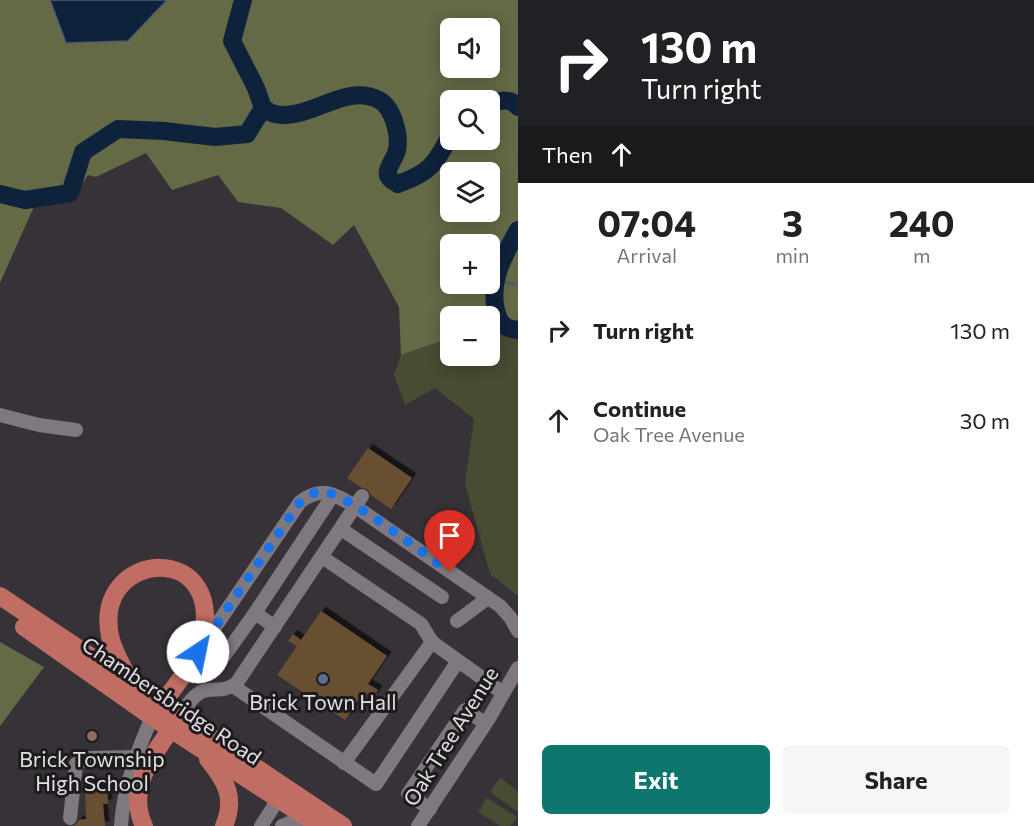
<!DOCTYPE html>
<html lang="en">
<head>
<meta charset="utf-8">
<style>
  :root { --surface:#fff; --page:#f6f6f6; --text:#222; --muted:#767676; --accent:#0f766e }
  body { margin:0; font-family:Commissioner,sans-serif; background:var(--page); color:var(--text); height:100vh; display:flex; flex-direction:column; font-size:22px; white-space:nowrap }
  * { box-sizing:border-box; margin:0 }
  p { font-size:20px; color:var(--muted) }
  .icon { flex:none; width:33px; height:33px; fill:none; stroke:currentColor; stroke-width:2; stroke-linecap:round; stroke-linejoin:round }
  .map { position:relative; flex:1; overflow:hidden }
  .drawer { display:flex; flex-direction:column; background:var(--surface); width:516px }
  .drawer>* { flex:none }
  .hud { background:#202124; color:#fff; overflow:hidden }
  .controls { position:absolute; left:440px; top:18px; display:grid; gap:12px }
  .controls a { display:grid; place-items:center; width:60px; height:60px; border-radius:9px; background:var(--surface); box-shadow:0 3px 15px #0003; font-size:30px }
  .pin { position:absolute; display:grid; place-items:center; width:51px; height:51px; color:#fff; margin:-62px -26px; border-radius:50% 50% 50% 0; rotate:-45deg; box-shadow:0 0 6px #0007 }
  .pin .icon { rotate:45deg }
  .me { position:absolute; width:66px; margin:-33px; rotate:34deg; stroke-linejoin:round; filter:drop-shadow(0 0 4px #0008) }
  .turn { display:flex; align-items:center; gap:21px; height:126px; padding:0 24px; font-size:27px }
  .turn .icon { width:78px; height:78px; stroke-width:2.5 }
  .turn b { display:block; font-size:42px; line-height:51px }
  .then { display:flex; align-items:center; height:57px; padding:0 24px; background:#0003; gap:12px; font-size:22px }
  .eta { display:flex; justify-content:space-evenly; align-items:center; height:102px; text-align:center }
  .eta b { font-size:36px; font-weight:700; line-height:42px }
  .primary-button { display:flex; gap:12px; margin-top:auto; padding:12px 24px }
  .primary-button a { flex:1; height:69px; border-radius:9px; background:var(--accent); color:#fff; font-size:24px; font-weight:700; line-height:69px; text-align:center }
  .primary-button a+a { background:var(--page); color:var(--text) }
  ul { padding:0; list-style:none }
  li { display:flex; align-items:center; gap:18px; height:90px; padding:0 24px }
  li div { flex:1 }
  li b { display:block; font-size:22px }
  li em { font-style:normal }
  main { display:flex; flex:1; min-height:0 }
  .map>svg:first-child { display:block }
  .green { fill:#484c33 }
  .forest { fill:#646946; fill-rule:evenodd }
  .water { fill:#0f223b; stroke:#4f5b6d; stroke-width:1.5 }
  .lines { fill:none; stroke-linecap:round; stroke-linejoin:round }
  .stream { stroke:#4f5b6d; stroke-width:3 }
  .river { stroke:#0f223b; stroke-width:18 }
  .building { fill:#684f33; filter:url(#shadow) }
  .minor { stroke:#7f797f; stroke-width:14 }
  .major { stroke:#c06e63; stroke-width:18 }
  .route { stroke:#1a73e8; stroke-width:10; stroke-dasharray:0 18 }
  .service-dot { fill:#5c6f8a; stroke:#1d1b1d; stroke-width:2 }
  .education-dot { fill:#8d6e63; stroke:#1d1b1d; stroke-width:2 }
  .labels { text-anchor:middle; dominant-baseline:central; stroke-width:6; stroke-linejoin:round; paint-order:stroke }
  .street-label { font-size:21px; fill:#e3e0e3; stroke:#1d1b1d }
  .poi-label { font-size:21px; fill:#e3e0e3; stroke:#1d1b1d }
</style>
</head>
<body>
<main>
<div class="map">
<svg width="518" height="826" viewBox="0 0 518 826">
  <defs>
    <filter id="shadow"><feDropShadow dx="4.5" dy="-4.5" stdDeviation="0" flood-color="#0009"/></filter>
  </defs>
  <rect width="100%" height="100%" fill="#373237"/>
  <g class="green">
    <path d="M518 320V596L490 574 465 484 474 419 435 388 405 405 394 375 401 355 450 338V356H489V325Z"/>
    <path d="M500 778 518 791V812L490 792Z"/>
    <path d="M487 798 517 817 511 826H500L478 812Z"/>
  </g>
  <g class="forest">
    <path d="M0 0H50L66 43 128 41 167 0H518V320L489 325V316H450V338L401 355 399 307 354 225 333 245 281 208 238 202 218 175 172 190 146 153 96 177 88 175 83 183 36 202 0 283ZM450 28H489V68H450ZM450 100H489V140H450ZM450 172H489V212H450ZM450 244H489V284H450Z"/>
    <path d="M0 642 44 667 0 726Z"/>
  </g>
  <path class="water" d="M50 0H167L128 41 66 43Z"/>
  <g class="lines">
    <path class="stream" d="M495 281 518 285"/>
    <g class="river">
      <path d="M243 0 232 41 256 88 263 108"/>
      <path d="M489 104C500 101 510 97 518 107"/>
      <path d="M263 108C266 110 271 113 275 114 308 122 345 82 379 100 393 107 400 135 397 150 394 164 377 174 398 184 429 173 435 165 450 136"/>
      <path d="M0 194 25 200 70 193 83 152 118 129 164 131 215 137 247 134 263 108"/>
      <path d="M518 230C504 256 489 280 496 310 499 323 504 329 518 330"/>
    </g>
  </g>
  <g class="building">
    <path d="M368 448 412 478 391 509 371 495 367 489 360 487 347 478Z"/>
    <path d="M321 611 387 656 368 684 378 690 373 698 364 692 345 720 277 675 297 646 288 641 293 634 301 640Z"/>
    <path d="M99 784V788H107L108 804H103L105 826H74L79 820 86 819 85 785Z"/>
  </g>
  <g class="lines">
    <g class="minor">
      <path d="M0 415 39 425 76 430"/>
      <path d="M341 529 442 597"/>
      <path d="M322 557 421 624 432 642"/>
      <path d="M255 613 333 495"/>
      <path d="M457 621 488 598"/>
      <path d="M201 648 300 502C322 485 334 494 356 507L500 606 510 617 518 631"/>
      <path d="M217 666 255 613 275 627"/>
      <path d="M233 686 376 784 458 661"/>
      <path d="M180 716C186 707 193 695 203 691 217 687 221 693 236 684L362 496"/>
      <path d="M344 763 432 642 503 693"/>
      <path d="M430 809 408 794 465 710 485 723"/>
      <path d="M70 818 76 764 88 758 136 757"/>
      <path d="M121 826C123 789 137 751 152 717"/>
      <path d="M261 826 279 798"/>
      <path d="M282 826 294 821 312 820"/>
      <path d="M418 826 488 720 518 668"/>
    </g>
    <g class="major">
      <path d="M0 596 343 826"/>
      <path d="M24 627 152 717 320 826"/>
      <path d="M130 682C124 668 113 652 110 636 92 546 235 540 199 649 194 664 165 699 155 713"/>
      <path d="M208 759C226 781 236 798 224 826"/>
      <path d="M144 826C125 786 156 752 177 720"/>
    </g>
  </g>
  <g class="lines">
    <path class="route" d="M198 652 300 502C307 496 315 491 325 492 347 494 427 556 450 572"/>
  </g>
  <circle class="service-dot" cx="323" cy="679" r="6"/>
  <circle class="education-dot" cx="92" cy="736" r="6"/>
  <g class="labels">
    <g class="street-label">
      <text transform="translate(172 700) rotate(34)">Chambersbridge Road</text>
      <text transform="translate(450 736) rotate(-58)">Oak Tree Avenue</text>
    </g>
    <g class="poi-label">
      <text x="323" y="701">Brick Town Hall</text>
      <text x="92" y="758">Brick Township<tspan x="92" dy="24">High School</tspan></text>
    </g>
  </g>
</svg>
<div class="controls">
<a><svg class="icon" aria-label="sound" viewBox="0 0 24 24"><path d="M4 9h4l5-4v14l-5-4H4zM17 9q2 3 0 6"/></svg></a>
<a><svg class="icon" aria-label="search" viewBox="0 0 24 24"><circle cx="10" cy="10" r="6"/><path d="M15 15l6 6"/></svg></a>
<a><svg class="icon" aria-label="layers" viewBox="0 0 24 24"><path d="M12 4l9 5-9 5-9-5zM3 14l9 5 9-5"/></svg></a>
<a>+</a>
<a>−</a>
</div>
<div class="pin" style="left:450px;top:572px;background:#d93025"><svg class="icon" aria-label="arrive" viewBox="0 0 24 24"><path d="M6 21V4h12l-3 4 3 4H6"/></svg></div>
<svg class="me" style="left:198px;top:652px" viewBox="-20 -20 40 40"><circle r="19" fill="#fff"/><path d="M0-13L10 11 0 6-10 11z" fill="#1a73e8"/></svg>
</div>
<section class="drawer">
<div class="hud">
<div class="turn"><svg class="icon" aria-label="right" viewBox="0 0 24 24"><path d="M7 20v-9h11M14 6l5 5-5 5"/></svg><div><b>130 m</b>Turn right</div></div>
<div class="then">Then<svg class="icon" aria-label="ahead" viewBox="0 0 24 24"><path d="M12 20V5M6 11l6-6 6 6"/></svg></div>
</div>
<div class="eta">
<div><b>07:04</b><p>Arrival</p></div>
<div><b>3</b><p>min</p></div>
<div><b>240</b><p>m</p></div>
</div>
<ul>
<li><svg class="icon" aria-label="right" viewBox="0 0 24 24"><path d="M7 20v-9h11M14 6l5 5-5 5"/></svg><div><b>Turn right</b></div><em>130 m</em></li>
<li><svg class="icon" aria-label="ahead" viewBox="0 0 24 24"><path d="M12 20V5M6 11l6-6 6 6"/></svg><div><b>Continue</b><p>Oak Tree Avenue</p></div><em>30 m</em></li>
</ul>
<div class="primary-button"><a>Exit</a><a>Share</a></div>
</section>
</main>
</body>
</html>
